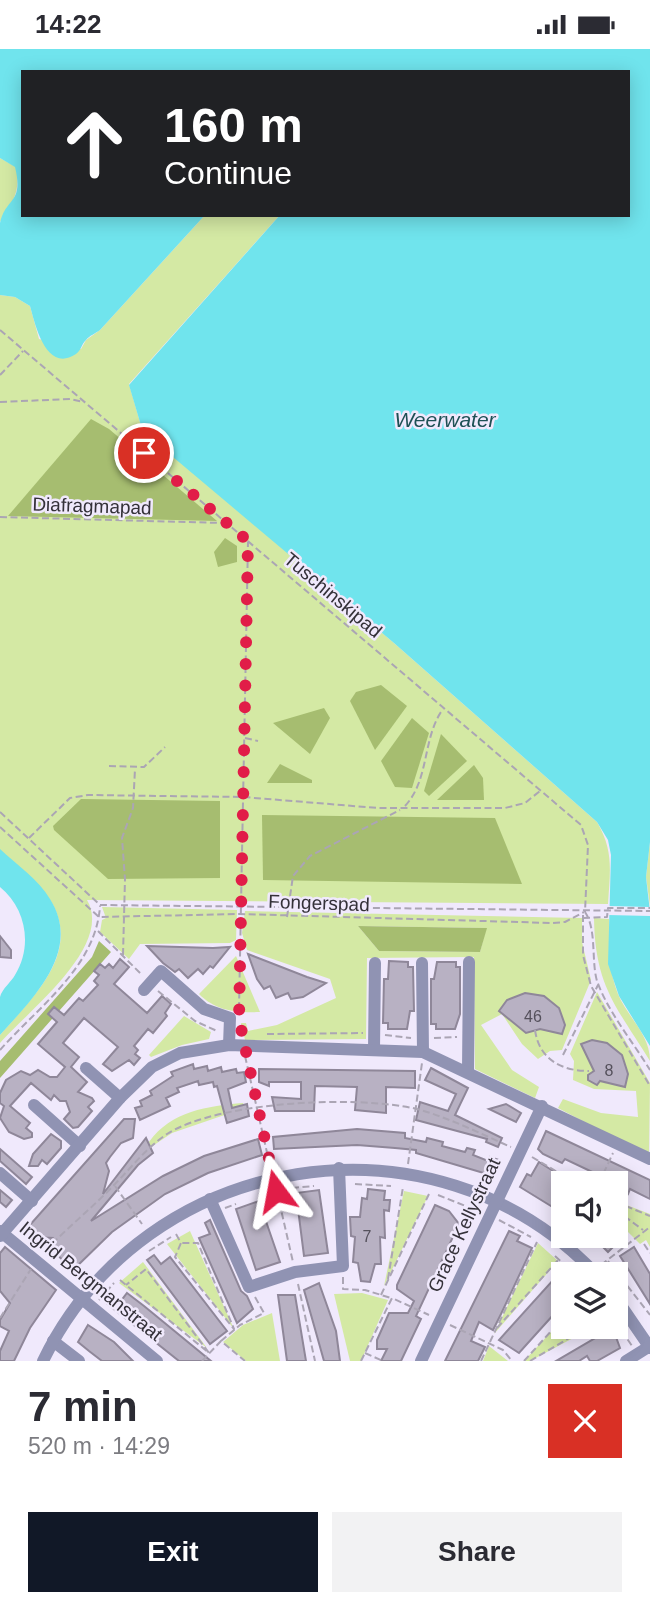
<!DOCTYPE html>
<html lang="en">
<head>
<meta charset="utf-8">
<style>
  :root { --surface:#fff; --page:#f2f2f3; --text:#2b2b33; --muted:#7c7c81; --accent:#111827 }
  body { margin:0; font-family:Helvetica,sans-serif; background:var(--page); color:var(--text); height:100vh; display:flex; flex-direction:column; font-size:26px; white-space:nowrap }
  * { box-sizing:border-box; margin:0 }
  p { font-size:23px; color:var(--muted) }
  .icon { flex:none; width:38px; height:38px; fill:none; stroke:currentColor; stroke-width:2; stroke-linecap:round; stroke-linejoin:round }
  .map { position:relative; height:1312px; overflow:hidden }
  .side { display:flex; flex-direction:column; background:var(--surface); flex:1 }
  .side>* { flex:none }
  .banner { position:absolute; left:21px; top:21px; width:609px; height:147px; border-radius:0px; box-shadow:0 4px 18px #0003; background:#202124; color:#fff; overflow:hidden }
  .fabs { position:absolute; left:551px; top:1122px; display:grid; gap:14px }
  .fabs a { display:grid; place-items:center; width:77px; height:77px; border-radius:0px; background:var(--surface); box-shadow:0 4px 18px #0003; font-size:35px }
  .pin { position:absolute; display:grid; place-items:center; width:60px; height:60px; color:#fff; margin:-30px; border:4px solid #fff; border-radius:50%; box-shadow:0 2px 7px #0007 }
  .me { position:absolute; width:77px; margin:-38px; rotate:347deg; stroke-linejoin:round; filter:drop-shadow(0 0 5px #0008) }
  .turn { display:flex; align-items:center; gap:24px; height:147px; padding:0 28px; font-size:32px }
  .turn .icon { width:91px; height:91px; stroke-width:2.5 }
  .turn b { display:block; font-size:49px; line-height:60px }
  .round { display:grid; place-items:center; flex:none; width:74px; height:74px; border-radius:0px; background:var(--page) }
  .head { display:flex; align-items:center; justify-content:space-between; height:119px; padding:0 28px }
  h1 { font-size:42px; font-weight:700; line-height:52px }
  .primary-button { display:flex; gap:14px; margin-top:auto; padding:14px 28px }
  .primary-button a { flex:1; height:80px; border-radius:0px; background:var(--accent); color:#fff; font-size:28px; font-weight:700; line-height:80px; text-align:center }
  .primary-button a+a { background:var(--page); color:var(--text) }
  .status { display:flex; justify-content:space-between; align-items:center; height:49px; padding:0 35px; background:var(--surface); direction:ltr }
  .status svg { height:19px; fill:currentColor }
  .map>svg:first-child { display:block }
  .green { fill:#d4e9a4; fill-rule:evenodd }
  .forest { fill:#a6bd70 }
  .water { fill:#70e4ed }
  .pier { fill:#f0e9fc }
  .building { fill:#b8b1c3; stroke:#8f8799; stroke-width:2 }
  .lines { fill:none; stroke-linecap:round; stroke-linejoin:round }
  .path { stroke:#aba5b4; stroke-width:2; stroke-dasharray:7 3.5; stroke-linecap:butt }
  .minor { stroke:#9093b3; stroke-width:12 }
  .route { stroke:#e11d48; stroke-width:12; stroke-dasharray:0 21.6 }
  .labels { text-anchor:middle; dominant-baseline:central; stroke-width:5; stroke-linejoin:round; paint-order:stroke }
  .number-label { font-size:16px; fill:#55515c }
  .street-label { font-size:19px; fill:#343139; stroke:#f0e9fc }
  .water-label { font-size:21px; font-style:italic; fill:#1e5155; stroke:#f0e9fc }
</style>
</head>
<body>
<div class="status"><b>14:22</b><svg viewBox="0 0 49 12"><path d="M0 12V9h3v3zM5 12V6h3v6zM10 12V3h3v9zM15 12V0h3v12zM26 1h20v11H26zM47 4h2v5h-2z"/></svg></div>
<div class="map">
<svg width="650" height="1312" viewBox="0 0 650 1312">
  <rect width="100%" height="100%" fill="#f0e9fc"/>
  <g class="green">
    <path d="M0 109 16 118C21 142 13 153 0 173Z"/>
    <path d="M205 166H280L129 335 142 380 394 594 597 773C614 802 610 822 608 855L87 851C114 897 27 963 0 994V986C30 951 80 907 53 856 45 839 14 816 0 803V246L15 248 30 257 39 290 81 300 86 291 100 281Z"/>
    <path d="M650 793V857L646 828Z"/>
    <path d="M102 858 237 861 236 891 230 894 140 895 129 910 100 883 102 871 106 869Z"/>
    <path d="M245 862 582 869V893L591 931 562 1001 550 1002 538 1010 522 995 502 965 481 976 512 1021 539 1038 535 1049 475 1020 474 908 367 909 366 990 245 991 241 974H246L248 982 277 976 336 949 330 930 247 901 242 884ZM358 877 486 879V880L480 903 379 902Z"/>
    <path d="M594 869 609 870C609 897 608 919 618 945 628 969 650 985 650 1012 616 957 595 937 594 869Z"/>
    <path d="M236 907 260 963C236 964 216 962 199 945Z"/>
    <path d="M597 943 650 1034 649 1107 558 1059 563 1050 601 1064 638 1068 636 1042 594 1040 573 1031 574 1012 570 1005Z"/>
    <path d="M184 967 211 983 209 990 182 996 151 1008 149 1006Z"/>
    <path d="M243 1054 245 1059 172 1084 151 1098 149 1093C171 1062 208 1057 243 1054Z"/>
    <path d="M404 1142 428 1147 384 1237Z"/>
    <path d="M616 1152 650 1165V1198L646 1191 640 1195 616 1171Z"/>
    <path d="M190 1182 234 1280 167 1195Z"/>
    <path d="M538 1194 558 1212 494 1285Z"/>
    <path d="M143 1213 207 1299 119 1234Z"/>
    <path d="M362 1244 388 1251 361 1312H350L334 1245Z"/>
    <path d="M272 1264 280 1312H246L223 1293 243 1276Z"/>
    <path d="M563 1270 564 1278H594L530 1312H524Z"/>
    <path d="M489 1297 508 1312H483Z"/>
  </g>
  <g class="forest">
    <path d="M91 370 109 380 217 472 8 467Z"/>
    <path d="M225 489 237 497V513L218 518 214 503Z"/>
    <path d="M381 636 407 657 375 701 350 652 356 643Z"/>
    <path d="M324 659 330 669 310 705 273 674Z"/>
    <path d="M412 669 429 684 412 739 395 738 381 712Z"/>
    <path d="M441 685 467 712 429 747 424 742Z"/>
    <path d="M280 715 312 731V734H267Z"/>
    <path d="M474 716 483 729 484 751H437Z"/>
    <path d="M81 750 220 752V829L108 830 54 781 53 777Z"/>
    <path d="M262 766 495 769 522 835 263 831Z"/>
    <path d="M358 877 487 879 480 903 379 902Z"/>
    <path d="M99 892 111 903 0 1029V1012L92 908Z"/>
  </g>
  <g class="water">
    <path d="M0 0H650V793L646 828 650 863V997L619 947 608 915 611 806 608 791 597 773 394 594 148 387 142 380 129 336 280 166H628V23H23V166H205L100 281C96 284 89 287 86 291 81 296 82 300 76 305 46 325 35 275 30 257L15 248 0 246C0 224 0 196 0 174 6 148 24 155 15 118L0 109Z"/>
    <path d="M0 800C16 815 39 831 50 850 83 902 32 950 0 986 0 974 0 959 0 948 2 940 11 933 15 926 33 897 26 859 0 838Z"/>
  </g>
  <path class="pier" d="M608 857 650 858V867L608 866Z"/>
  <g class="building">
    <path d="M0 887 11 901V909L0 908Z"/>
    <path d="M147 897 213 899 230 898 213 919 210 917 203 925 198 920 188 929 179 920 175 923 163 914Z"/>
    <path d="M248 905 307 928 326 934 303 948 291 950 288 944 276 949 270 937 264 940 257 930Z"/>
    <path d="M120 910 129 918 114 935 147 964 162 947 171 955 165 964 167 967 153 984 148 980 134 997 138 1001 135 1005 140 1009 134 1016 129 1011 112 1022 103 1015 118 998 84 969 63 994 79 1008 71 1018 87 1033 78 1043 92 1049 94 1052 88 1058 92 1062 78 1078 73 1079 64 1070 70 1063 66 1052H60L54 1046 51 1051 31 1034 10 1057 30 1074 26 1079 32 1084V1088L24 1090 9 1083 0 1069 4 1057 0 1054V1044L6 1031 21 1022 30 1026 38 1021 50 1028H57L65 1018 38 995 57 973 48 965 54 958 64 966 79 949 83 952 98 936 94 932 99 926 94 922 100 915 105 919 109 915 113 919Z"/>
    <path d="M389 912 408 913V918H413L414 962H410L407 980H388V974H383L384 930H388Z"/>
    <path d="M437 913H456V918H460V965L455 980H436V975H431V930H434Z"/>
    <path d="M525 944 544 947 559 959 565 976 562 985 540 980 526 984 499 962 507 951Z"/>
    <path d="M592 991 607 994 622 1006 628 1025 625 1038 600 1032 597 1036 588 1031V1026L594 1022 581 995Z"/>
    <path d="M193 1015 194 1020 207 1017 208 1022 221 1018 222 1023 236 1020 237 1024 244 1023 246 1033 228 1040 232 1059 247 1055 249 1067 227 1074 217 1037 214 1038 213 1033 199 1036 198 1032 177 1039 179 1043 166 1049 170 1057 140 1071 135 1059 142 1057 140 1052 152 1046 150 1042 173 1027 171 1023Z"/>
    <path d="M431 1019 468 1039 455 1066 502 1089 498 1098 486 1093 487 1090 416 1071 420 1053 448 1062 456 1045 425 1031Z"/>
    <path d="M259 1020 415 1022V1039L386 1038V1064L355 1061 357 1038 315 1037 314 1062H275L272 1048 301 1050V1033H269V1037L259 1033Z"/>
    <path d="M506 1055 521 1064 516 1073 489 1060Z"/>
    <path d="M124 1070H135L133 1089 121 1094 110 1108 106 1114 109 1122 103 1145 146 1089 153 1104 138 1116 91 1172 163 1127 204 1107 258 1090 262 1106 208 1124 165 1145 112 1183 73 1221 46 1195 52 1189 33 1188 29 1177Z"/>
    <path d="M357 1080 405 1084V1089L426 1093 427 1089 443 1093 442 1097 465 1103 467 1099 475 1101 473 1106 488 1112 490 1108 499 1111 492 1125H487L416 1104V1101L395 1099 357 1096 274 1100 273 1088Z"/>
    <path d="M546 1082 650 1131V1150L630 1140 628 1145 620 1141 616 1134H602L605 1129 565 1110 562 1114 543 1105 538 1100Z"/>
    <path d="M51 1085 61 1092V1099L47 1115 42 1111 38 1117H29L33 1105Z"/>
    <path d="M0 1100 32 1128 26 1135 0 1112Z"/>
    <path d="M539 1113 564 1129V1165L520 1138 527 1125 531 1127Z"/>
    <path d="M368 1140 385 1142 384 1151H390L389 1162 384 1161 385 1189 380 1188 381 1215H375L370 1233 361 1232 358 1214 353 1213 355 1188 351 1187 350 1168H360L362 1149 367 1150Z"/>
    <path d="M0 1141 12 1151 6 1158 0 1153Z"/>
    <path d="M319 1141 328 1204 304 1207 296 1144Z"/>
    <path d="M259 1152 280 1213 256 1221 236 1160Z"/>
    <path d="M435 1156 449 1162 459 1175 416 1267 421 1270 401 1312H381L387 1300H377V1291L389 1264H408L414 1252 397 1240V1236Z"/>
    <path d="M210 1171 241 1242 247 1247 253 1260 237 1274 199 1189 210 1185 205 1174Z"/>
    <path d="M509 1182 520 1187 517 1192 532 1199 501 1265 493 1281 479 1273 471 1292 485 1298 478 1312H445Z"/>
    <path d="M591 1186H625L608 1203Z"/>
    <path d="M5 1198 56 1241 30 1279 14 1312H0V1302L9 1282 0 1277V1271L10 1254 0 1242V1204Z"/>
    <path d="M634 1198 650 1225V1255L620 1207Z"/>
    <path d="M154 1206 161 1215 170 1208 227 1282 210 1295 147 1211Z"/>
    <path d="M564 1219V1254L527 1295 519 1304 499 1291Z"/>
    <path d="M319 1234 336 1282 340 1312H324L304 1241Z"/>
    <path d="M127 1244 144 1257 211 1312H179L105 1253 111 1245 120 1253Z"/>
    <path d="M278 1246H295L306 1312H287Z"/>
    <path d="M88 1276 114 1293 133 1312H102L89 1302 78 1293Z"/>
    <path d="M616 1277 621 1286 616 1288 620 1299 597 1312H590L587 1307 579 1312H556Z"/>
  </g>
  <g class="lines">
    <g class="path">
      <path d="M0 281 581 776 588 796 585 863"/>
      <path d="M0 326 23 302"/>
      <path d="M0 353 70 350 83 353"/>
      <path d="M0 468 223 474"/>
      <path d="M245 689 258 692"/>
      <path d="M109 717 144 718 165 698"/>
      <path d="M405 757C430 730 422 689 443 660"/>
      <path d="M0 763 100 856 650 862"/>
      <path d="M0 778 99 868 240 865 552 874 565 873 584 863"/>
      <path d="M29 789 70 749 88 746 243 748 378 759H505L525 754 540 742"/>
      <path d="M585 863C597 881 591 911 597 932 608 963 633 993 650 1021"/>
      <path d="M583 866V906L591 937 650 1037"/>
      <path d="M287 868 293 827 310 807 400 761"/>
      <path d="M583 869 607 868 608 859H650"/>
      <path d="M98 882 142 926"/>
      <path d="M123 906 125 830 122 789 133 759 135 720"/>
      <path d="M158 942 195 972 217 982"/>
      <path d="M239 960 248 493"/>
      <path d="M535 981C539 1010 561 1022 589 1022"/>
      <path d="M267 985 363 984"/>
      <path d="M385 986 411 989"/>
      <path d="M434 989 457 988"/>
      <path d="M0 1001C38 958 96 918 100 857"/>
      <path d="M563 1006 598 936"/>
      <path d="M245 1007 271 1121"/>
      <path d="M532 1108 576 1134"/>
      <path d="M408 1115 422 1014"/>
      <path d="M599 1134 613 1104"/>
      <path d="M355 1135 391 1137"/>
      <path d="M115 1137 142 1175"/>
      <path d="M292 1139 314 1137"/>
      <path d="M277 1143 293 1213"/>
      <path d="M438 1146 478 1162"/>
      <path d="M616 1153 650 1167"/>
      <path d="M225 1159 236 1155"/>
      <path d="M616 1161 643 1181"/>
      <path d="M499 1171 531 1188"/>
      <path d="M176 1185 181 1194 175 1208 234 1280 198 1194H181"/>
      <path d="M644 1195 650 1204"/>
      <path d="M45 1202C67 1179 92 1159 114 1136 132 1118 146 1099 167 1085 219 1052 358 1046 417 1060 450 1069 481 1085 511 1098"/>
      <path d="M149 1202 171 1188"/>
      <path d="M555 1207 575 1225"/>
      <path d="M608 1212 650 1266"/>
      <path d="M601 1216 650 1178"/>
      <path d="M343 1228V1240L365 1241 391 1249"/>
      <path d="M388 1230 403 1138"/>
      <path d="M120 1231 209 1304 146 1220 126 1236"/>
      <path d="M298 1235 315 1312"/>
      <path d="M381 1246 429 1145"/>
      <path d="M99 1251 114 1234"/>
      <path d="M0 1269 31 1220"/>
      <path d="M616 1273 632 1297"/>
      <path d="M450 1276 503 1301 512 1312"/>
      <path d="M497 1279 559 1210"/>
      <path d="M221 1292 240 1276 264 1264 255 1248"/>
      <path d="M365 1304 383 1312"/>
      <path d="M202 1312 221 1292 245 1312"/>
      <path d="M361 1312 392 1249 429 1266"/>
      <path d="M481 1312 537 1193"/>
      <path d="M524 1312 564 1268"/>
      <path d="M530 1312 588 1278"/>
    </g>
    <g class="minor">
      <path d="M422 914 423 1003"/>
      <path d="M144 941 161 922 204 960 230 969 229 996"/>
      <path d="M374 1001 375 914"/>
      <path d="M86 1019 120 1049"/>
      <path d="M468 1022 469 913"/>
      <path d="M34 1056 80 1097"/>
      <path d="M0 1124 32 1152"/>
      <path d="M210 1150 249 1238 295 1223 343 1217 339 1119"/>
      <path d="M0 1182 157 1312"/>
      <path d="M0 1187 120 1049 152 1018 180 1004 229 996 423 1003 650 1110"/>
      <path d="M616 1249 650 1299"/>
      <path d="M53 1292 79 1312"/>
      <path d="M43 1312C145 1101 434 1054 596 1225"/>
      <path d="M421 1312 542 1057"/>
      <path d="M626 1312 650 1297"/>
    </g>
  </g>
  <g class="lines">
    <path class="route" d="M144 404 248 492 239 970 276 1142"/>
  </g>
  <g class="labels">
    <g class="number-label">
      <text x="533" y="967">46</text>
      <text x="609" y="1021">8</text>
      <text x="367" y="1187">7</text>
    </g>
    <g class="street-label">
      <text transform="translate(92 457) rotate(2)">Diafragmapad</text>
      <text transform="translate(333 546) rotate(40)">Tuschinskipad</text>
      <text transform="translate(319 854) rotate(2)">Fongerspad</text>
      <text transform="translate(464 1176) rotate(-65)">Grace Kellystraat</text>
      <text transform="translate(91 1232) rotate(39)">Ingrid Bergmanstraat</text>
    </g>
    <g class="water-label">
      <text x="445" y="370">Weerwater</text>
    </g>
  </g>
</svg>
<div class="fabs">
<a><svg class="icon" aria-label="sound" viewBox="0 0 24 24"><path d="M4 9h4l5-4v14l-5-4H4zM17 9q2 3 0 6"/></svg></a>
<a><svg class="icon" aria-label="layers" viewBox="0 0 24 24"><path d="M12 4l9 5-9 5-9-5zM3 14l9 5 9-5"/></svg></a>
</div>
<div class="pin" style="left:144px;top:404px;background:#d93025"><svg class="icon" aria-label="arrive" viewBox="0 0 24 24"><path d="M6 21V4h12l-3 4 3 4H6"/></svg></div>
<svg class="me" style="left:276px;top:1142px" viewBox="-20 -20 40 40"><path d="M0-17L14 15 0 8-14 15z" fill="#e11d48" stroke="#fff" stroke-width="4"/></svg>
<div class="banner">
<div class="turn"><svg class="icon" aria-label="ahead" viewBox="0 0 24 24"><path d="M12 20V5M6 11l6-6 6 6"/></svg><div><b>160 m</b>Continue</div></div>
</div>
</div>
<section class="side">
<div class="head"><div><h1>7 min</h1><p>520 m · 14:29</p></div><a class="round" style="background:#d93025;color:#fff"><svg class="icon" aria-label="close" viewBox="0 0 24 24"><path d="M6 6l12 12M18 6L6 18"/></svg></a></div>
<div class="primary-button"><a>Exit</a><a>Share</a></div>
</section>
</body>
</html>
